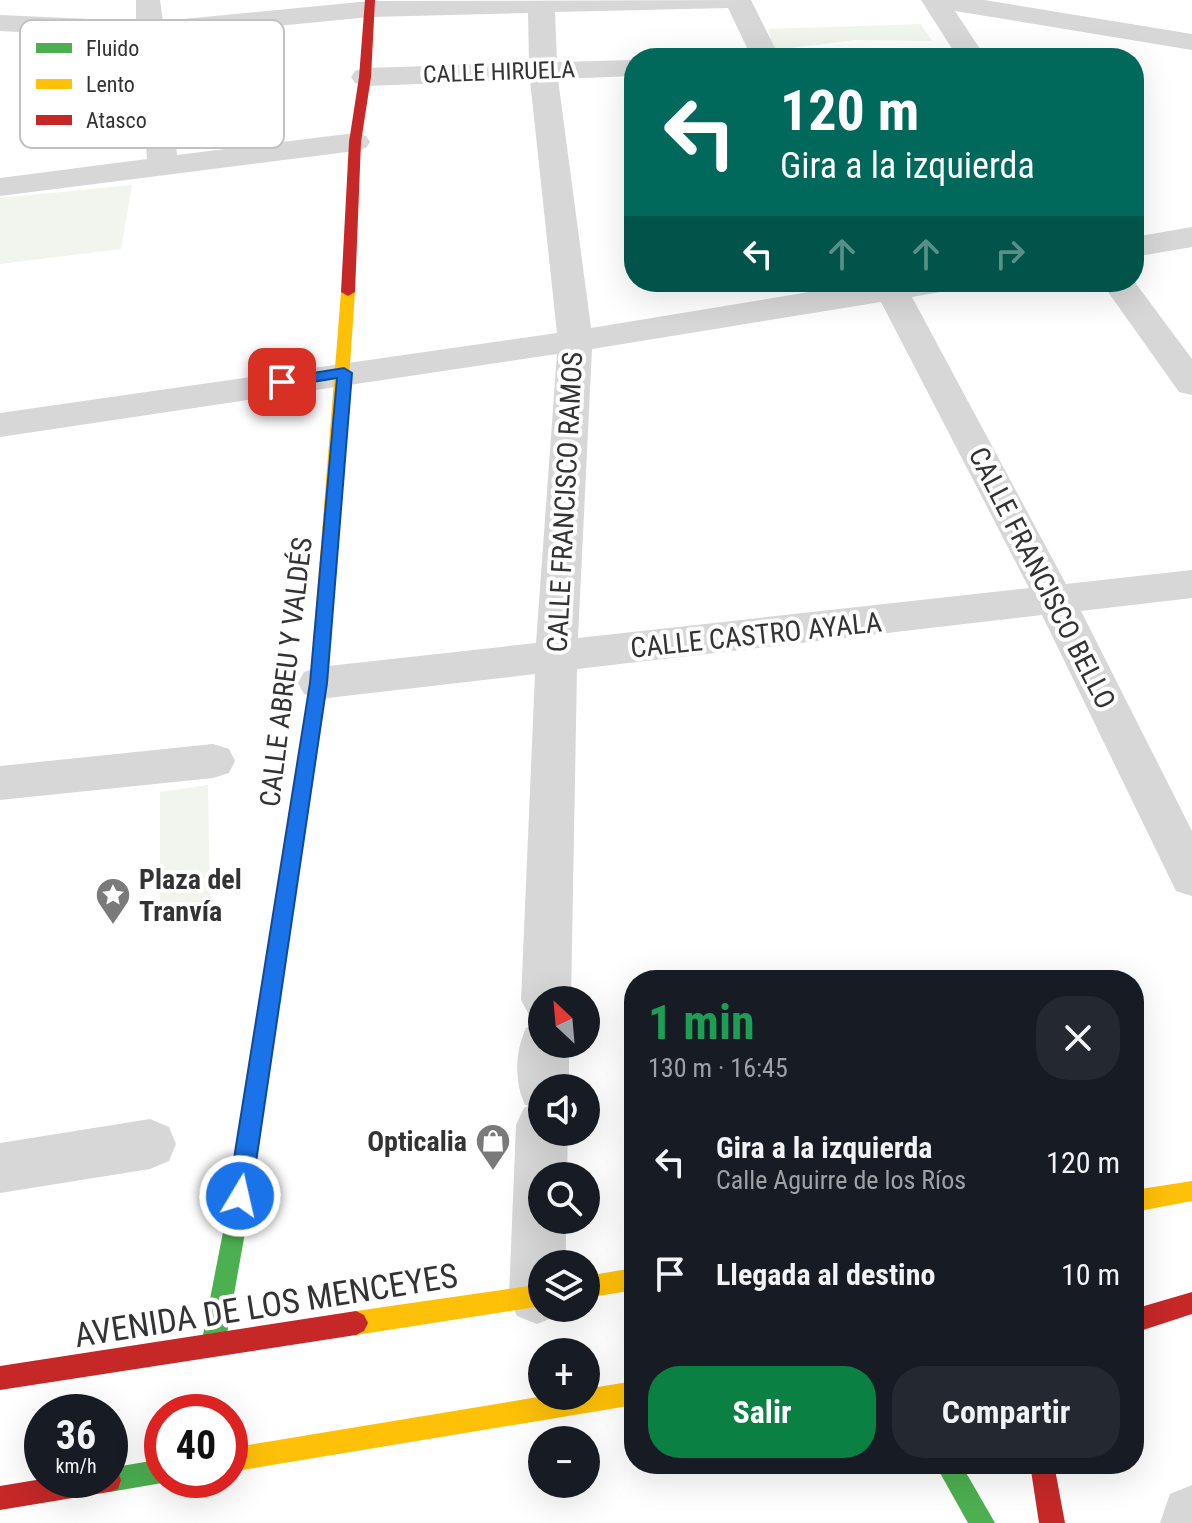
<!DOCTYPE html>
<html lang="es">
<head>
<meta charset="utf-8">
<style>
  :root { --surface:#171b24; --page:#242831; --text:#f1f3f6; --muted:#9ea1a6; --accent:#0b8043 }
  body { margin:0; font-family:"Roboto Condensed",sans-serif; background:var(--page); color:var(--text); height:100vh; display:flex; flex-direction:column; font-size:30px; white-space:nowrap }
  * { box-sizing:border-box; margin:0 }
  p { font-size:26px; color:var(--muted) }
  .icon { flex:none; width:44px; height:44px; fill:none; stroke:currentColor; stroke-width:2; stroke-linecap:round; stroke-linejoin:round }
  .map { position:relative; flex:1; overflow:hidden }
  .side { position:absolute; left:624px; top:970px; width:520px; height:504px; display:flex; flex-direction:column; background:var(--surface); border-radius:32px; box-shadow:0 8px 32px #0002 }
  .side>* { flex:none }
  .hud { position:absolute; left:624px; top:48px; width:520px; height:244px; border-radius:32px; box-shadow:0 8px 32px #0002; background:#00695c; color:#fff; overflow:hidden }
  .needle { width:52px; rotate:334deg }
  .controls { position:absolute; left:528px; top:986px; display:grid; gap:16px }
  .controls a { display:grid; place-items:center; width:72px; height:72px; border-radius:50%; background:var(--surface); box-shadow:0 8px 32px #0002; font-size:40px }
  .speed { position:absolute; left:24px; top:1394px; display:flex; gap:16px; font-size:40px; font-weight:700; text-align:center }
  .speed>* { display:grid; place-content:center; width:104px; height:104px; border-radius:50%; background:var(--surface); box-shadow:0 8px 32px #0002; line-height:1 }
  .speed small { font-size:20px; font-weight:400 }
  .speed .limit { border:12px solid #d22; background:#fff; color:#111 }
  .pin { position:absolute; display:grid; place-items:center; width:68px; height:68px; color:#fff; margin:-34px; border-radius:16px; box-shadow:0 4px 12px #0006 }
  .me { position:absolute; width:88px; margin:-44px; rotate:9deg; stroke-linejoin:round; filter:drop-shadow(0 0 6px #0008) }
  .turn { display:flex; align-items:center; gap:28px; height:168px; padding:0 24px; font-size:36px }
  .turn .icon { width:104px; height:104px; stroke-width:2.5 }
  .turn b { display:block; font-size:56px; line-height:68px }
  .lanes { display:flex; align-items:center; height:76px; padding:0 24px; background:#0003; justify-content:center; gap:40px; direction:ltr }
  .lanes .off { opacity:.35 }
  .round { display:grid; place-items:center; flex:none; width:84px; height:84px; border-radius:32px; background:var(--page) }
  .summary { display:flex; align-items:center; justify-content:space-between; height:136px; padding:0 24px }
  h1 { font-size:48px; font-weight:700; line-height:60px; color:#1e9e55 }
  .primary-button { display:flex; gap:16px; margin-top:auto; padding:16px 24px }
  .primary-button a { flex:1; height:92px; border-radius:32px; background:var(--accent); color:#fff; font-size:32px; font-weight:700; line-height:92px; text-align:center }
  .primary-button a+a { background:var(--page); color:var(--text) }
  ul { padding:0; list-style:none }
  li { display:flex; align-items:center; gap:24px; height:112px; padding:0 24px }
  li div { flex:1 }
  li b { display:block; font-size:30px }
  li em { font-style:normal }
  .map>svg:first-child { display:block }
  .green { fill:#f1f5ed }
  .lines { fill:none; stroke-linecap:round; stroke-linejoin:round }
  .street { fill:#d7d7d7; fill-rule:evenodd }
  .fast { fill:#4caf50; fill-rule:evenodd }
  .slow { fill:#ffc107; fill-rule:evenodd }
  .jam { fill:#c62828; fill-rule:evenodd }
  .route { fill:#1a73e8; stroke:#114b97; stroke-width:2 }
  .labels { text-anchor:middle; dominant-baseline:central; stroke-width:8; stroke-linejoin:round; paint-order:stroke }
  .far-street-label { font-size:24px; fill:#333; stroke:#fff }
  .street-label { font-size:28px; fill:#333; stroke:#fff }
  .poi-label { font-size:28px; font-weight:bold; fill:#333; stroke:#fff; text-anchor:start }
  .near-street-label { font-size:34px; fill:#333; stroke:#fff }
  .key { fill:#fff; stroke:#c2c2c2; stroke-width:2 }
  .key-label { font-size:22px; fill:#333 }
</style>
</head>
<body>
<div class="map">
<svg width="1192" height="1523" viewBox="0 0 1192 1523">
  <rect width="100%" height="100%" fill="#fff"/>
  <g class="green">
    <path d="M921 24 932 41 855 40 774 50 768 29Z"/>
    <path d="M132 185 121 249 0 264V198Z"/>
    <path d="M208 785 210 907 160 914V792Z"/>
  </g>
  <g class="lines">
    <g class="street">
      <path d="M136 0H160L163 21 370 1 751 0 780 58H752L728 8 555 12 557 62 634 60V76L558 79 591 328 870 282H962L957 289 912 297 1066 584 1192 570V598L1081 611 1192 831V896L1176 891 1042 615 577 669 571 1000H542V1020L529 1015 521 1000 535 674 319 699 304 694 298 683 304 672 319 667 536 643 557 354 0 437V413L557 333 530 80 365 86 355 83 351 77 355 71 365 68 529 63 528 13 370 17 165 37 177 155 355 133 366 136 370 142 366 148 355 151 0 196V178L147 159 137 38 0 31V15L136 21ZM881 302 1029 588 578 638 592 349Z"/>
      <path d="M921 0H984L1192 34V50L955 11 986 58H958Z"/>
      <path d="M1192 227V247L1134 257V237Z"/>
      <path d="M1134 281 1192 359V395L1179 392 1101 282Z"/>
      <path d="M213 744 229 749 235 761 229 773 213 778 0 800V766Z"/>
      <path d="M542 1022V1044H569V1088H542V1132H568L567 1176H542V1220H566V1264H542V1308H560L557 1316 537 1324 517 1316 509 1296 516 1125 524 1108 529 1106 525 1105C514 1081 515 1052 526 1028Z"/>
      <path d="M150 1119 169 1127 176 1144 169 1161 150 1169 0 1193V1143Z"/>
      <path d="M1192 1485V1523H1160L1170 1494Z"/>
    </g>
    <g class="fast">
      <path d="M299 805 306 807 308 812 246 1227 225 1345 221 1353 213 1357 205 1353 201 1345 224 1227 290 812 292 807Z"/>
      <path d="M162 1459V1480H170L162 1483 110 1492 101 1489 98 1480H110V1468Z"/>
      <path d="M935 1464H961L995 1523H968Z"/>
    </g>
    <g class="slow">
      <path d="M348 288 355 292 328 683 308 812 306 817H292L290 812 310 683 341 292Z"/>
      <path d="M1192 1181V1201L1134 1212V1190Z"/>
      <path d="M634 1268V1290L586 1298V1276Z"/>
      <path d="M542 1284V1306L356 1335 348 1331 344 1323 348 1315 356 1311Z"/>
      <path d="M634 1381V1405L230 1472V1448L544 1396H586V1389Z"/>
    </g>
    <g class="jam">
      <path d="M365 0H375L371 77 361 142 355 292 348 296 341 292 349 142 359 77Z"/>
      <path d="M1192 1292V1314L1134 1333V1309Z"/>
      <path d="M356 1311 364 1315 368 1323 364 1331 356 1335 0 1390V1366Z"/>
      <path d="M1030 1464H1054L1065 1523H1039Z"/>
      <path d="M110 1468 118 1471 121 1480 118 1489 109 1492 0 1510V1486L42 1479 110 1480Z"/>
    </g>
  </g>
  <path class="route" d="M344 368 352 373 327 683 251 1196 247 1203 240 1206 232 1203 228 1196 310 683 337 378 282 387 274 382 282 378Z"/>
  <defs>
    <symbol id="sight-pin" viewBox="-11 -11 22 30"><path d="M0 17L-7.5 6A9.5 9.5 0 1 1 7.5 6Z" fill="#7a7a7a" stroke="#fff"/><path d="M0-6L1.8-2.2L6-1.7L2.9 1.2L3.7 5.4L0 3.3L-3.7 5.4L-2.9 1.2L-6-1.7L-1.8-2.2Z" fill="#fff"/></symbol>
    <symbol id="shop-pin" viewBox="-11 -11 22 30"><path d="M0 17L-7.5 6A9.5 9.5 0 1 1 7.5 6Z" fill="#7a7a7a" stroke="#fff"/><path d="M-5-2.5h2.3a2.7 3.5 0 0 1 5.4 0H5L5.5 6h-11ZM-1.5-2.5h3a1.5 2.3 0 0 0-3 0Z" fill="#fff"/></symbol>
  </defs>
  <g fill-rule="evenodd">
    <use href="#sight-pin" x="93" y="875" width="40" height="54"/>
    <use href="#shop-pin" x="473" y="1121" width="40" height="54"/>
  </g>
  <g class="labels">
    <g class="far-street-label">
      <text transform="translate(499 72) rotate(-2)">CALLE HIRUELA</text>
    </g>
    <g class="street-label">
      <text transform="translate(565 502) rotate(-87)">CALLE FRANCISCO RAMOS</text>
      <text transform="translate(1042 578) rotate(63)">CALLE FRANCISCO BELLO</text>
      <text transform="translate(756 635) rotate(-6)">CALLE CASTRO AYALA</text>
      <text transform="translate(286 672) rotate(-83)">CALLE ABREU Y VALDÉS</text>
    </g>
    <g class="poi-label">
      <text x="139" y="879">Plaza del<tspan x="139" dy="32">Tranvía</tspan></text>
      <text x="467" y="1141" text-anchor="end">Opticalia</text>
    </g>
    <g class="near-street-label">
      <text transform="translate(266 1305) rotate(-9)">AVENIDA DE LOS MENCEYES</text>
    </g>
  </g>
  <rect x="20" y="20" width="264" height="128" rx="12" class="key"/>
  <rect x="36" y="43" width="36" height="10" fill="#4caf50"/>
  <rect x="36" y="79" width="36" height="10" fill="#ffc107"/>
  <rect x="36" y="115" width="36" height="10" fill="#c62828"/>
  <g class="key-label">
    <text x="86" y="56">Fluido</text>
    <text x="86" y="92">Lento</text>
    <text x="86" y="128">Atasco</text>
  </g>
</svg>
<div class="controls">
<a><svg class="needle" viewBox="-14 -14 28 28"><path d="M0-13l5 13h-10z" fill="#e53935"/><path d="M0 13l5-13h-10z" fill="#9ea1a6"/></svg></a>
<a><svg class="icon" aria-label="sound" viewBox="0 0 24 24"><path d="M4 9h4l5-4v14l-5-4H4zM17 9q2 3 0 6"/></svg></a>
<a><svg class="icon" aria-label="search" viewBox="0 0 24 24"><circle cx="10" cy="10" r="6"/><path d="M15 15l6 6"/></svg></a>
<a><svg class="icon" aria-label="layers" viewBox="0 0 24 24"><path d="M12 4l9 5-9 5-9-5zM3 14l9 5 9-5"/></svg></a>
<a>+</a>
<a>−</a>
</div>
<div class="speed"><div>36<small>km/h</small></div><div class="limit">40</div></div>
<div class="pin" style="left:282px;top:382px;background:#d93025"><svg class="icon" aria-label="arrive" viewBox="0 0 24 24"><path d="M6 21V4h12l-3 4 3 4H6"/></svg></div>
<svg class="me" style="left:240px;top:1196px" viewBox="-20 -20 40 40"><circle r="17" fill="#1a73e8" stroke="#fff" stroke-width="3"/><path d="M0-11L8 9 0 5-8 9z" fill="#fff"/></svg>
<div class="hud">
<div class="turn"><svg class="icon" aria-label="left" viewBox="0 0 24 24"><path d="M17 20v-9H6M10 6l-5 5 5 5"/></svg><div><b>120 m</b>Gira a la izquierda</div></div>
<div class="lanes"><svg class="icon" aria-label="left" viewBox="0 0 24 24"><path d="M17 20v-9H6M10 6l-5 5 5 5"/></svg><svg class="icon off" aria-label="ahead" viewBox="0 0 24 24"><path d="M12 20V5M6 11l6-6 6 6"/></svg><svg class="icon off" aria-label="ahead" viewBox="0 0 24 24"><path d="M12 20V5M6 11l6-6 6 6"/></svg><svg class="icon off" aria-label="right" viewBox="0 0 24 24"><path d="M7 20v-9h11M14 6l5 5-5 5"/></svg></div>
</div>
<section class="side">
<div class="summary"><div><h1>1 min</h1><p>130 m · 16:45</p></div><a class="round"><svg class="icon" aria-label="close" viewBox="0 0 24 24"><path d="M6 6l12 12M18 6L6 18"/></svg></a></div>
<ul>
<li><svg class="icon" aria-label="left" viewBox="0 0 24 24"><path d="M17 20v-9H6M10 6l-5 5 5 5"/></svg><div><b>Gira a la izquierda</b><p>Calle Aguirre de los Ríos</p></div><em>120 m</em></li>
<li><svg class="icon" aria-label="arrive" viewBox="0 0 24 24"><path d="M6 21V4h12l-3 4 3 4H6"/></svg><div><b>Llegada al destino</b></div><em>10 m</em></li>
</ul>
<div class="primary-button"><a>Salir</a><a>Compartir</a></div>
</section>
</div>
</body>
</html>
